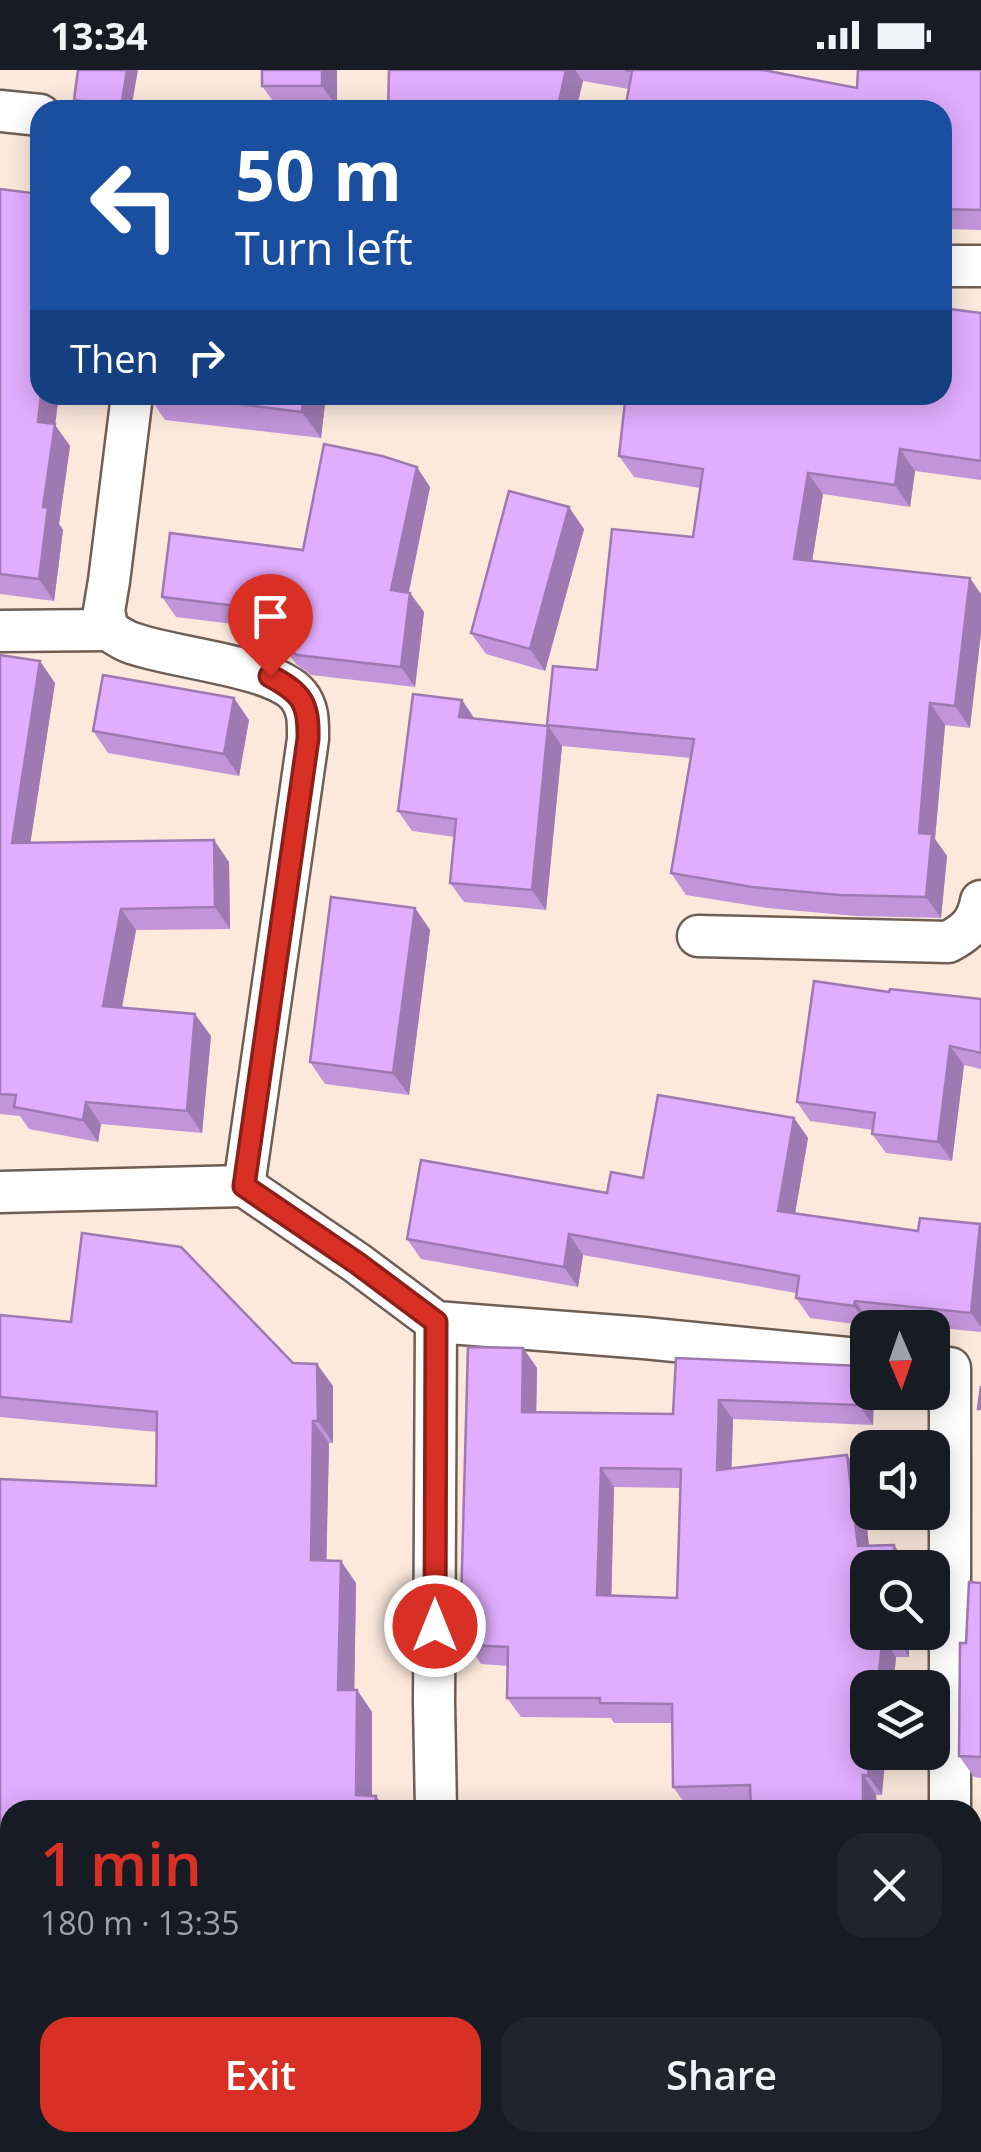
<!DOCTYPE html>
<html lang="en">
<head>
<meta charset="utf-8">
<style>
  :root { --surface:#171b24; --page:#20242c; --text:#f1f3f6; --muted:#9ea1a6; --accent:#d93025 }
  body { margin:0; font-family:"Open Sans",sans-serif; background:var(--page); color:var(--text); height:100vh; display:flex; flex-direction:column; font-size:38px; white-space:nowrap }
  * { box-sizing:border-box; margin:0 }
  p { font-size:32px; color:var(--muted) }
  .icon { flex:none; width:55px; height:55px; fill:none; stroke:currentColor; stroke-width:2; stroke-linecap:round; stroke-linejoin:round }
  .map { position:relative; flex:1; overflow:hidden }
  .drawer { position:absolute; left:0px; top:1730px; width:982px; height:352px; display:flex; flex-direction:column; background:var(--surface); border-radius:30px 30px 0 0; box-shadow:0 5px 25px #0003 }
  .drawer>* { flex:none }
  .banner { position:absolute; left:30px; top:30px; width:922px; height:305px; border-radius:30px; box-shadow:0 5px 25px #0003; background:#1a4fa0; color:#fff; overflow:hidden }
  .needle { width:65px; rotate:178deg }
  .buttons { position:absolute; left:850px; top:1240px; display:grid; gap:20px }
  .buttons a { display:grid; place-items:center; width:100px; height:100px; border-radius:20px; background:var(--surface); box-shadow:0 5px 25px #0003; font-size:50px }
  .pin { position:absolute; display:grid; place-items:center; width:85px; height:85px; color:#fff; margin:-102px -42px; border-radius:50% 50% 50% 0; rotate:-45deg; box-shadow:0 0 10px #0007 }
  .pin .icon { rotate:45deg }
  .me { position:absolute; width:110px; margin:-55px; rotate:0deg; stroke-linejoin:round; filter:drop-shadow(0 0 8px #0008) }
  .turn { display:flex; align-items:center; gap:35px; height:210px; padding:0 40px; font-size:45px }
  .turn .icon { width:130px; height:130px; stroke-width:2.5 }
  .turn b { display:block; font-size:70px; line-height:85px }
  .then { display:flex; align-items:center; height:95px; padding:0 40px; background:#0003; gap:20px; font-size:38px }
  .round { display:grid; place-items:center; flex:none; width:105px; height:105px; border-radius:30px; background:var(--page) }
  .head { display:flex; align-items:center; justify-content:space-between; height:170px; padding:0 40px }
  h1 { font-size:60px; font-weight:600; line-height:75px; color:var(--accent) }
  .cta { display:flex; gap:20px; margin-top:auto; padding:20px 40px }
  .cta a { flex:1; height:115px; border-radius:30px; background:var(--accent); color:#fff; font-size:40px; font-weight:600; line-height:115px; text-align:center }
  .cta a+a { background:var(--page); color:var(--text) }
  .status { display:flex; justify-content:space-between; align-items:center; height:70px; padding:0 50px; background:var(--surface); direction:ltr }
  .status svg { height:28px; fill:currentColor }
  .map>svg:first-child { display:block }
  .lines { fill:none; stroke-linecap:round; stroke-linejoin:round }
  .minor-casing { stroke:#6e5e53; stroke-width:45 }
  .minor { stroke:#fff; stroke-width:40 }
  .wall { fill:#c295da; fill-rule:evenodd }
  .shaded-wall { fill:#9e79b2 }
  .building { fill:#e1adfe; stroke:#9e79b2; stroke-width:2.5; fill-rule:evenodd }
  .route-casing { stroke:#8d1f18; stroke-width:25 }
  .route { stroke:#d93025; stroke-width:18 }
</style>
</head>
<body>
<div class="status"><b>13:34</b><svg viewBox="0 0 49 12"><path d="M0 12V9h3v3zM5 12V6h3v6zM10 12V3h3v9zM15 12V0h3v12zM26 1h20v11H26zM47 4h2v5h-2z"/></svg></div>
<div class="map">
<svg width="981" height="2082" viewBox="0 0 981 2082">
  <rect width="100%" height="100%" fill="#fce9dc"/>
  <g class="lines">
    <defs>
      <g id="minor">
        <path d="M0 41 40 45"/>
        <path d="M942 196H981"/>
        <path d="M132 325 109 511 104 541 108 560C115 564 121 569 129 572 169 588 273 595 298 625 309 638 308 653 308 669L244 1116"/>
        <path d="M0 561 108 560"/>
        <path d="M698 866 948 872C967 862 977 853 981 831"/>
        <path d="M0 1122 244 1116 357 1193 436 1252 644 1268 868 1290"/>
        <path d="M436 1252 434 1632 436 1740"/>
        <path d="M950 1298V1740"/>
        <path d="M951 2072V2082"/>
        <path d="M424 2082 425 2072"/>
      </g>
    </defs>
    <use href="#minor" class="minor-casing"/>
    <use href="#minor" class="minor"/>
  </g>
  <g class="wall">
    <path d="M78 0 131 40H81L74 30Z"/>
    <path d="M337 0V37L278 38 262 16Z"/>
    <path d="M389 0H770L857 18 981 0V160L942 159V40L629 19 583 11 576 40H388Z"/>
    <path d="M0 119 40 325H59L55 355 70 376 59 454 63 460 54 531 0 524Z"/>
    <path d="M981 243V410L915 401 910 437 823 424 812 491 970 508V658L945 655 935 769 947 786 941 848 855 846 767 838 686 825 671 803 691 688 562 676 546 840 464 832 450 813 455 767 412 761 398 741 462 630 475 649 548 656 547 655 597 600 693 467 700 418 634 407 619 386 625 336 621 331 942 325Z"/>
    <path d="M148 325H326L321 368 165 350Z"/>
    <path d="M430 417 409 522 424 542 415 617 311 605 296 594 282 574 284 560 176 547 162 527 303 480Z"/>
    <path d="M584 459 545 601 486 584 471 563Z"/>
    <path d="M0 585 55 613 30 773 229 792 230 859 136 860 122 938 211 966 202 1063 101 1054 98 1072 29 1059 20 1046 0 1044Z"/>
    <path d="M249 650 239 706 108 683 93 661Z"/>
    <path d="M415 838 430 860 409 1025 325 1014 310 992Z"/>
    <path d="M889 922 981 929V999L964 995 952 1091 886 1083 872 1064 873 1060 810 1051 797 1032Z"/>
    <path d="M794 1048 808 1068 795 1144 918 1161 981 1155V1262L869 1251V1256L810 1248 796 1228V1223L583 1185 578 1217 421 1189 407 1169 607 1123Z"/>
    <path d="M0 1245 293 1293 333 1316V1373H329L326 1491 356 1513 354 1620H357L372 1642 10 1740V1781L4 1780 0 1775V1409L156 1416 157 1362 0 1347Z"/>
    <path d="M523 1278 537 1298 536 1342 673 1344 676 1288 860 1296 868 1306V1322H874L873 1355 733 1349 731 1398 861 1404 869 1476 894 1475 908 1495 868 1562H909V1587H896L893 1618H868L882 1725H876L877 1740H751V1735L687 1736 673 1717 672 1653H614L611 1648 521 1647 507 1628 508 1596 481 1594 468 1575 469 1545 461 1534ZM614 1417 680 1418 677 1528 611 1526Z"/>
    <path d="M981 1513V1708L974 1707 959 1686 966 1573Z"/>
    <path d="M10 1816V1897L6 1896 0 1888V1846Z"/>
    <path d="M10 2072H375L382 2082H0Z"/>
  </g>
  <g class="shaded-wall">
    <path d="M127 0H138L131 40H123L121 37Z"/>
    <path d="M322 0H337V37L322 16Z"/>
    <path d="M566 0H575L583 11 576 40H557Z"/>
    <path d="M41 325H59L55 355 70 376 59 454 63 460 54 531 39 509 38 352Z"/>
    <path d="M304 325H326L321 368 302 342Z"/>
    <path d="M900 379 915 401 910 437 895 415Z"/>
    <path d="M417 397 430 417 405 540 391 520Z"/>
    <path d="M808 403 823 424 809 510 794 489Z"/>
    <path d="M569 437 584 459 545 601 530 579Z"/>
    <path d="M970 508 981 524V564L970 658 955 636Z"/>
    <path d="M410 523 424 542 415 617 401 597Z"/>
    <path d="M40 591 55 613 27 795 12 773Z"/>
    <path d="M234 628 249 650 239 706 224 684Z"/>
    <path d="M462 630 475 650 459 647Z"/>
    <path d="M930 633 945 655 935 769 947 786 941 848 926 827 919 763Z"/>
    <path d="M548 656 562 676 546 840 532 820Z"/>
    <path d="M214 770 229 792 230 859 215 837Z"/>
    <path d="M415 838 430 860 409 1025 393 1003Z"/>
    <path d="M121 839 136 860 118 958 103 936Z"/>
    <path d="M195 944 211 966 202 1063 187 1041Z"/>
    <path d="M950 976 964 995 952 1091 938 1072Z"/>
    <path d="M86 1032 101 1054 98 1072 83 1050Z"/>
    <path d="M794 1048 808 1068 792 1161 778 1141Z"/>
    <path d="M980 1154 981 1155V1257L971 1243Z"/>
    <path d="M569 1164 583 1185 578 1217 564 1197Z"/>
    <path d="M855 1231 869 1251V1256L854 1236Z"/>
    <path d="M523 1278 537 1298 536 1361 522 1342Z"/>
    <path d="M317 1294 333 1316V1373L318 1351Z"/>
    <path d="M860 1296 868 1306V1322H874L873 1355 859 1335Z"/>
    <path d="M719 1330 733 1349 731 1419 717 1400Z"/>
    <path d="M313 1351 329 1373 326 1512 311 1490Z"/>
    <path d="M847 1385 861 1404 871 1495 858 1476Z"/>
    <path d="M601 1398 614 1417 611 1545 597 1525Z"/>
    <path d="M894 1475 908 1495V1498H895Z"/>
    <path d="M341 1491 356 1513 354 1642 338 1620Z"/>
    <path d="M896 1562H909V1587L896 1567Z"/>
    <path d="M883 1567 896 1587 893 1618H877Z"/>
    <path d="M357 1620 372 1642V1740L356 1725Z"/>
    <path d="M870 1682H886L882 1725 868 1706Z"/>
    <path d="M863 1705 876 1725 877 1740H863Z"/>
    <path d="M376 1726 386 1740H375Z"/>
    <path d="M371 2072H375L382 2082H369Z"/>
    <path d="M681 2072H683L689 2082H681Z"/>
    <path d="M52 2073 58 2082H49Z"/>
  </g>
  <g class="building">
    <path d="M78 0H127L121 37 74 30Z"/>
    <rect x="262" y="0" width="60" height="16"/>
    <path d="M389 0H566L557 40H388Z"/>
    <path d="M625 0H763L857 18 858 0H981V140L942 139V40H625L632 1Z"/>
    <path d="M0 119 40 124 41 325 38 352 55 354 43 437 48 438 39 509 0 504Z"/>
    <path d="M942 238 981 243V391L900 379 895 415 808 403 794 489 970 508 955 636 930 633 919 763 932 764 926 827 840 825 752 817 671 803 694 669 547 655 553 596 597 600 612 459 693 467 703 399 619 386 625 332 621 331 622 325H942Z"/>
    <path d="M166 325H304L302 342Z"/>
    <path d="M324 374 382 386 417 397 391 520 410 523 401 597 297 585 282 574 286 542 162 527 170 463 303 480Z"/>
    <path d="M509 421 569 437 530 579 471 563Z"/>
    <path d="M0 585 40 591 12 773 214 770 215 837 121 839 103 936 195 944 187 1041 86 1032 83 1050 14 1037 16 1025 0 1024Z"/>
    <path d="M103 605 234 628 224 684 93 661Z"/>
    <path d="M413 624 462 630 459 647 548 656 532 820 450 813 456 749 398 741Z"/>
    <path d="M331 827 415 838 393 1003 310 992Z"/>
    <path d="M814 911 889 922 890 919 981 929V983L950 976 938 1072 872 1064 875 1043 797 1032Z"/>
    <path d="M658 1025 794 1048 778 1141 918 1161 920 1148 980 1154 971 1243 855 1231 854 1236 796 1228 799 1206 569 1164 564 1197 407 1169 421 1090 607 1123 611 1102 643 1108Z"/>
    <path d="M82 1163 181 1177 293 1293 317 1294 318 1351H313L311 1490 341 1491 338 1620H357L356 1725 376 1726 375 1740H10V1760L0 1759V1409L156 1416 157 1342 0 1327V1245L71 1252Z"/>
    <path d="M468 1277 523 1278 522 1342 673 1344 676 1288 860 1296 859 1335 719 1330 717 1400 847 1385 858 1476 894 1475 895 1498H868V1562H896V1567H883L877 1618H868V1682H870L868 1706 863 1705V1740H751L750 1715 673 1717 672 1634 600 1633V1628H507L508 1577 468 1575 469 1535 461 1534ZM601 1398 681 1399 677 1528 597 1525Z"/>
    <path d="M981 1316V1339H978Z"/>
    <path d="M969 1512 981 1513V1687L959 1686 960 1573H966Z"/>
    <path d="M10 1816V1881L0 1877V1846Z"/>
    <path d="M0 1998 10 2000V2072H371L369 2082H98L52 2073 49 2082H0Z"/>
    <path d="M643 2072H681V2082H642Z"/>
  </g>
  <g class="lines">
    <defs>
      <path id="route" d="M270 606C302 623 309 633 308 669L244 1116 357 1193 436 1252 435 1556"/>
    </defs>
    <use href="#route" class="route-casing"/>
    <use href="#route" class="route"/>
  </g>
</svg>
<div class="buttons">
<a><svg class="needle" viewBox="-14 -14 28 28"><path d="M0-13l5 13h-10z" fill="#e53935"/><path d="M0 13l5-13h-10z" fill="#9ea1a6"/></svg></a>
<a><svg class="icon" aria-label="sound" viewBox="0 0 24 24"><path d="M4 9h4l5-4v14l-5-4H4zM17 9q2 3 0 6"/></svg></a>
<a><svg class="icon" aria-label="search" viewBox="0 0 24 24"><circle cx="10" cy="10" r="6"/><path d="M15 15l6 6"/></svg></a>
<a><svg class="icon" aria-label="layers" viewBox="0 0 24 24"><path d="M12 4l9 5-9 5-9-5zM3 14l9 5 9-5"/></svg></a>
</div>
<div class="pin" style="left:270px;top:606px;background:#d93025"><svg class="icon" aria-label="arrive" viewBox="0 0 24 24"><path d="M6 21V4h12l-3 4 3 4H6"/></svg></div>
<svg class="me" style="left:435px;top:1556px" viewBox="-20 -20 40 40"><circle r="17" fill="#d93025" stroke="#fff" stroke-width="3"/><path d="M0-11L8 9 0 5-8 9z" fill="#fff"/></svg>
<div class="banner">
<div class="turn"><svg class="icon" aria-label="left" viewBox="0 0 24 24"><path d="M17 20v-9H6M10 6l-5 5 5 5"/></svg><div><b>50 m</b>Turn left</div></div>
<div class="then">Then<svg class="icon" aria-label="right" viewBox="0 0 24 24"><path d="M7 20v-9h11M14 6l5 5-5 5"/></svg></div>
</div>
<section class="drawer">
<div class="head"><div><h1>1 min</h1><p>180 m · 13:35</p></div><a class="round"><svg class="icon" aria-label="close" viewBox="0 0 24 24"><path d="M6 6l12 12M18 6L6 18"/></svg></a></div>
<div class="cta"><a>Exit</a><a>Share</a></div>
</section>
</div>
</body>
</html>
